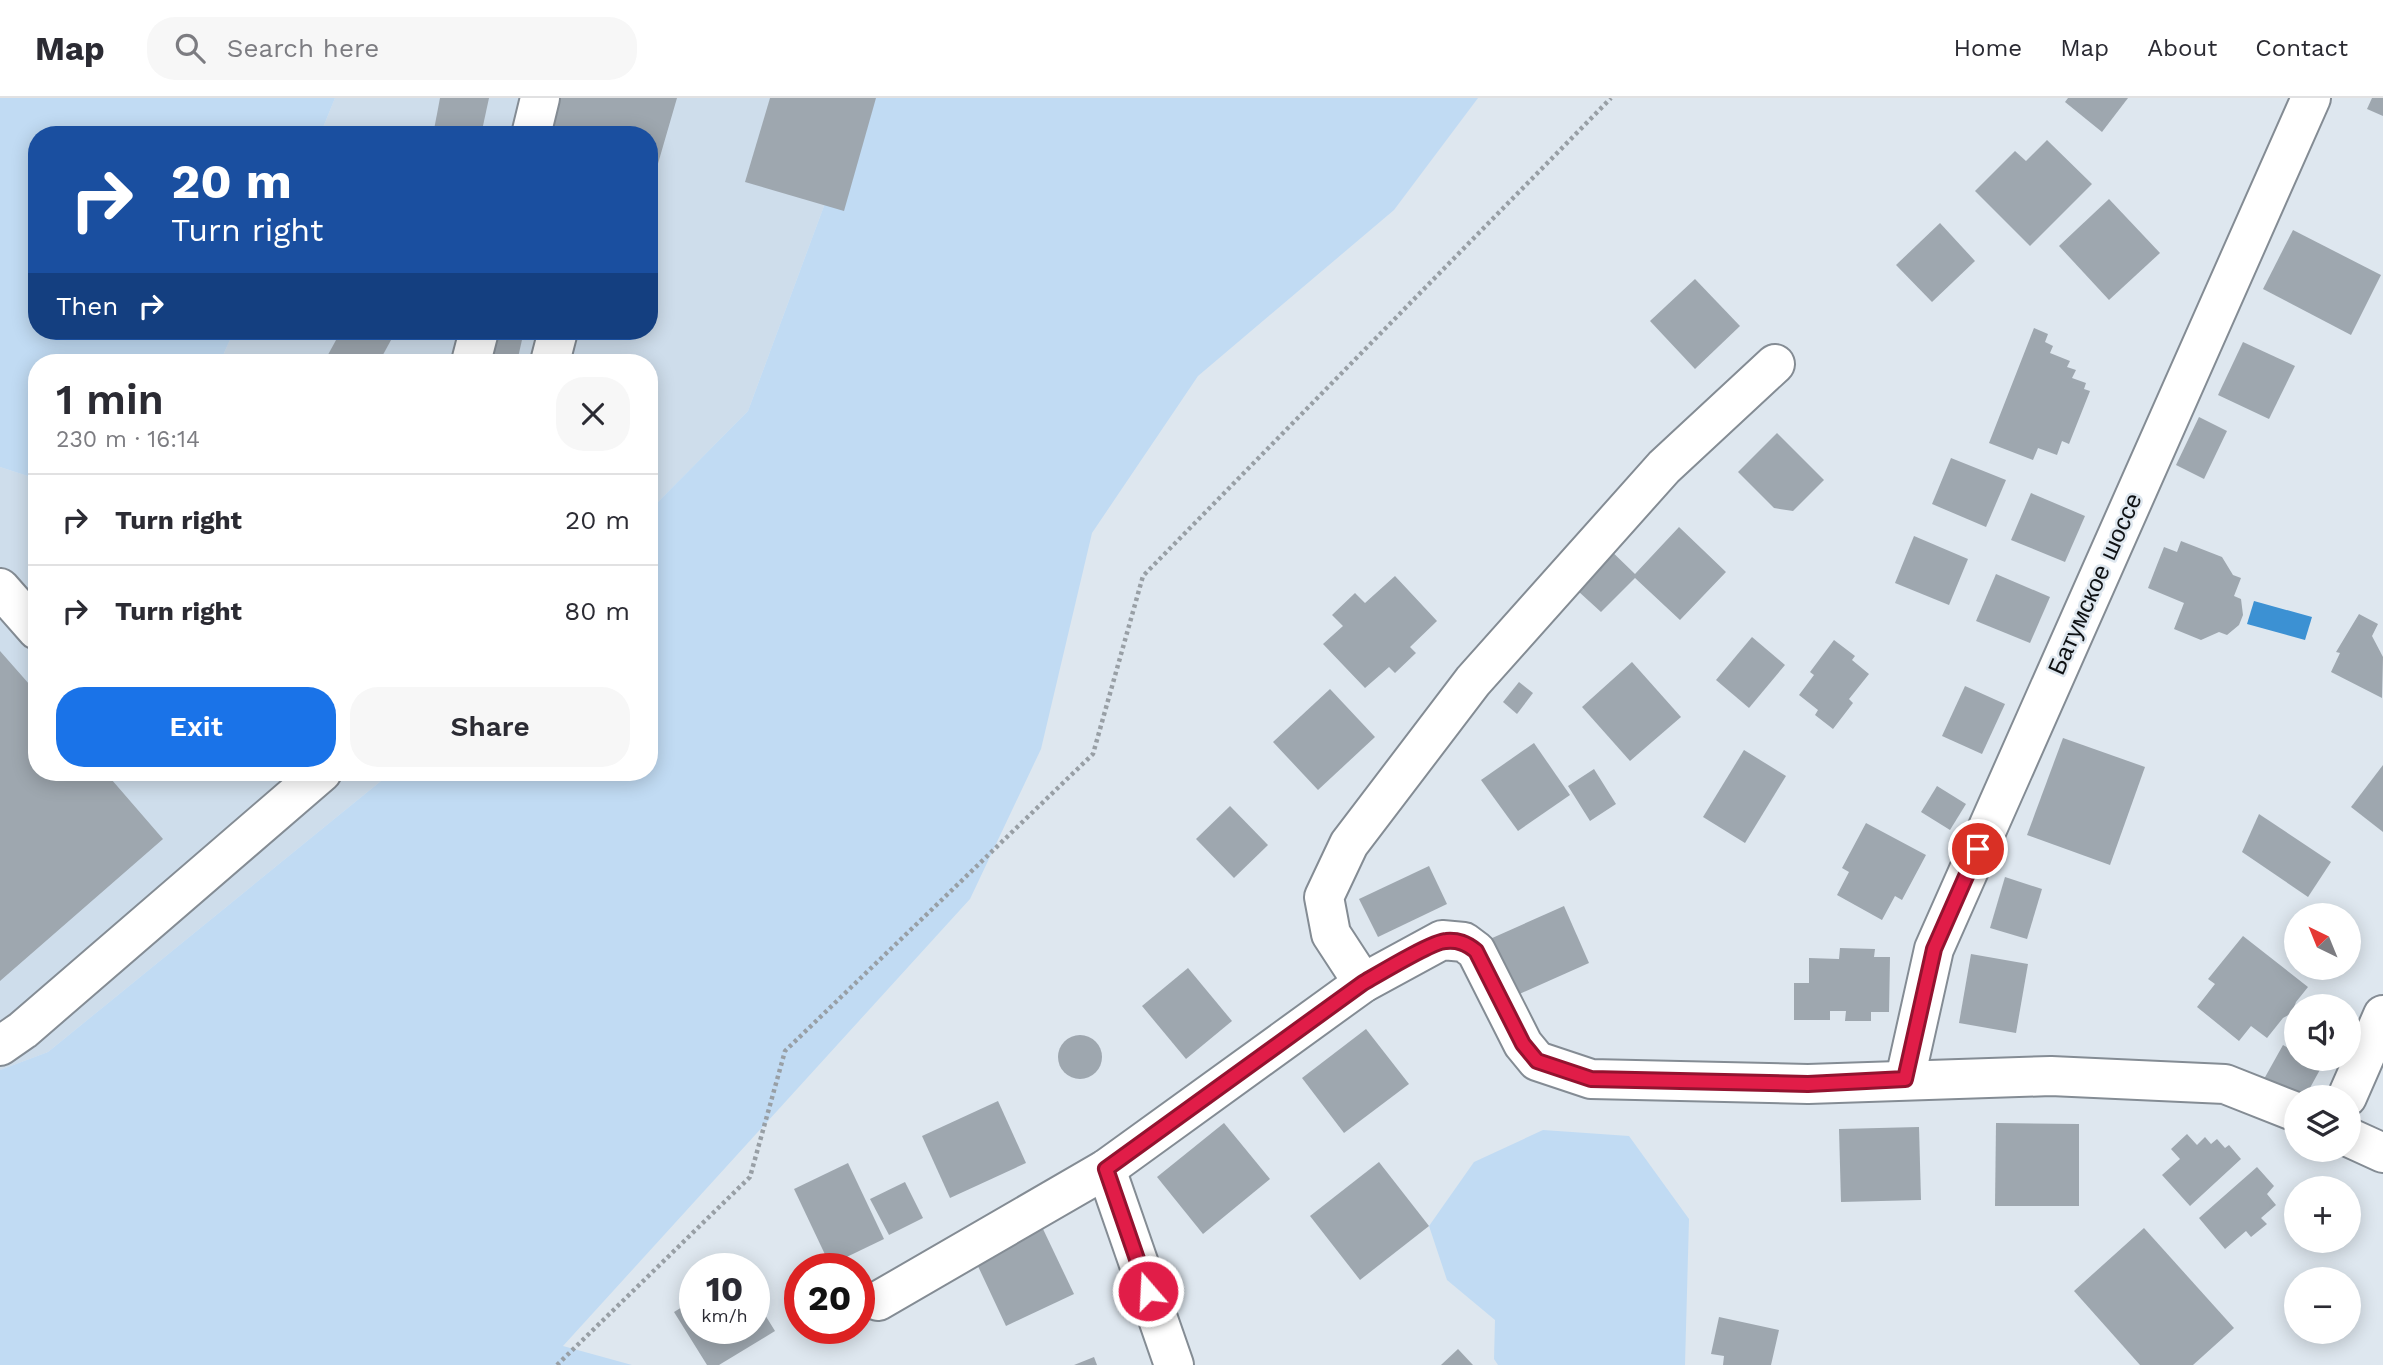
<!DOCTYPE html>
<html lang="en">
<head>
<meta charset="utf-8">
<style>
  :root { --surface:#fff; --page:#f7f7f7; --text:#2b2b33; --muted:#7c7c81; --line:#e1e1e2; --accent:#1a73e8 }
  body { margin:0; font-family:"Work Sans",sans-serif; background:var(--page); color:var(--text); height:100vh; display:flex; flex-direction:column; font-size:26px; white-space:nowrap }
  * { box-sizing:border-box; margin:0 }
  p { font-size:23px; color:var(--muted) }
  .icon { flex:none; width:38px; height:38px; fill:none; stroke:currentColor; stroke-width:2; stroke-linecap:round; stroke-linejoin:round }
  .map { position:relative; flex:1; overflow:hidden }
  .drawer { position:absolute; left:28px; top:256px; width:630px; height:427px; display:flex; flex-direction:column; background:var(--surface); border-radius:28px; box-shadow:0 4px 18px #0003 }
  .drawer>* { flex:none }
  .top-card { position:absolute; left:28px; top:28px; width:630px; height:214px; border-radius:28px; box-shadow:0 4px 18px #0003; background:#1a4fa0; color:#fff; overflow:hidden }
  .needle { width:46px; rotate:317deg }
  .controls { position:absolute; left:2284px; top:805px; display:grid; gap:14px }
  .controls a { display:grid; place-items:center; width:77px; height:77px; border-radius:50%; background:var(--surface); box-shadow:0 4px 18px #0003; font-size:35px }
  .speed { position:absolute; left:679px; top:1155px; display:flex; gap:14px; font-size:35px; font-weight:700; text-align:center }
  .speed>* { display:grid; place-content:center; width:91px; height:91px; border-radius:50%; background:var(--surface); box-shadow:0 4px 18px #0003; line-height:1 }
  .speed small { font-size:18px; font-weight:400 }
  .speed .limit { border:10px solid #d22; background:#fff; color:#111 }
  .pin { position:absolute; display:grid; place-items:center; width:60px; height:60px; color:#fff; margin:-30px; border:4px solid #fff; border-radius:50%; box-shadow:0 2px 7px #0007 }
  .me { position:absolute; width:77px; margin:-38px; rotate:341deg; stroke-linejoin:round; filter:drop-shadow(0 0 5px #0008) }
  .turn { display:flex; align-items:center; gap:24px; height:147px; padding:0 28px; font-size:32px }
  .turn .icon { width:91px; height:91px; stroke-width:2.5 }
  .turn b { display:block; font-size:49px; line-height:60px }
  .then { display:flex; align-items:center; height:66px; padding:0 28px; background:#0003; gap:14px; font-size:26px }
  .round { display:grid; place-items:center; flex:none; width:74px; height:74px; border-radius:28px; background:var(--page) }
  .overview { display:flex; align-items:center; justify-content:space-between; height:119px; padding:0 28px }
  h1 { font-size:42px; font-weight:600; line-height:52px }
  .primary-button { display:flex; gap:14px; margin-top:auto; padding:14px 28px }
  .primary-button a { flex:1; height:80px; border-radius:28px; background:var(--accent); color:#fff; font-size:28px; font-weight:600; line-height:80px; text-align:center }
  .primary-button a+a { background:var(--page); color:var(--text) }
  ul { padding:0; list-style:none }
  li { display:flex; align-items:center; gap:21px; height:91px; padding:0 28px; border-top:2px solid var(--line) }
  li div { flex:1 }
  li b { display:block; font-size:26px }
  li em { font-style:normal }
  header { display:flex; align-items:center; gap:42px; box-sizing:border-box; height:98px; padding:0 35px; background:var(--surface); border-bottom:2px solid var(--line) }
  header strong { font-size:33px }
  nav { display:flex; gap:38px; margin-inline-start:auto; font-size:24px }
  .search { width:490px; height:63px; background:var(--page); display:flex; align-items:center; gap:18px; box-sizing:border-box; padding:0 24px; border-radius:28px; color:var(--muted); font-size:26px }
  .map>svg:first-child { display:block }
  .built { fill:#ceddeb }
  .green { fill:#c1dbf3 }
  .water { fill:#3c91d3 }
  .building { fill:#9ea7af }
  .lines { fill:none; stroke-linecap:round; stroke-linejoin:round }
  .minor-casing { stroke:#848c94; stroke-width:42 }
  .path { stroke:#989fa5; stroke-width:4.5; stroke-dasharray:3.5 3.5; stroke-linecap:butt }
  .minor { stroke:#fff; stroke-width:38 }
  .route-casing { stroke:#92132f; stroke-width:18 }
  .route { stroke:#e11d48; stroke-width:12 }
  .labels { text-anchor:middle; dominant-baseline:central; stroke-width:5; stroke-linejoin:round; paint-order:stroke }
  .street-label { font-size:24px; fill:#0f1214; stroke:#dee7ef }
</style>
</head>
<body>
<header>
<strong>Map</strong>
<div class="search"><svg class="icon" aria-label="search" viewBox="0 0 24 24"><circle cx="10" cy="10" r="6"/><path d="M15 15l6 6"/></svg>Search here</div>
<nav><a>Home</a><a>Map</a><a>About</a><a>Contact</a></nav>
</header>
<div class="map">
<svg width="2383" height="1267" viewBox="0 0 2383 1267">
  <rect width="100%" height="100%" fill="#dee7ef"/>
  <g class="built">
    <path d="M335 0H864L748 313 649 413V264H220L234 233H649V37H320Z"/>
    <path d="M0 369 37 381V674H392L48 954 0 972Z"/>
  </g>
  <g class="green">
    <path d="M0 0H335L320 37H37V233H234L220 264H37V381L0 369Z"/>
    <path d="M864 0H1478L1394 112 1198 278 1092 435 1041 651 970 801 563 1248 632 1267H0V972L48 954 392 674H649V413L748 313Z"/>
    <path d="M1543 1032 1629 1038 1689 1121 1685 1267H1498L1494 1261 1495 1222 1447 1182 1429 1128 1474 1064Z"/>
  </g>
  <path class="water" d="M2254 503 2312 519 2305 542 2247 526Z"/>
  <g class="building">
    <path d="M440 0H489L481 37H433Z"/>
    <path d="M543 0H677L657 69 649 67V37H546Z"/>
    <path d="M770 0H876L844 113 745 84Z"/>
    <path d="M2068 0H2128L2102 34 2065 4Z"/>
    <path d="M2372 0H2383V18L2367 11Z"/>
    <path d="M2047 42 2092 86 2030 148 1975 93 2015 53 2026 63Z"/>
    <path d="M2109 101 2160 155 2109 202 2059 148Z"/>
    <path d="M1940 125 1975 163 1932 204 1896 167Z"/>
    <path d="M2293 132 2381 177 2351 237 2263 191Z"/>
    <path d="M1695 181 1740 228 1695 271 1650 223Z"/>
    <path d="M2034 230 2048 236 2045 244 2053 248 2050 255 2070 263 2067 269 2076 272 2072 280 2086 285 2084 291 2090 293 2069 346 2062 343 2057 357 2038 350 2033 362 1989 345Z"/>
    <path d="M341 233H396L379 264H324Z"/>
    <path d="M489 233H524L517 264H481Z"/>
    <path d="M2243 244 2295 268 2269 321 2218 297Z"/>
    <path d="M2199 319 2227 333 2204 381 2176 367Z"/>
    <path d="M1777 335 1824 382 1793 413 1774 410 1738 374Z"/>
    <path d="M1951 360 2006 382 1986 429 1932 406Z"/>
    <path d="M2031 395 2085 418 2065 464 2011 442Z"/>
    <path d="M1679 429 1726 474 1680 522 1635 480 1601 514 1567 483 1603 445 1635 476Z"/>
    <path d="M1914 438 1968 461 1949 507 1895 485Z"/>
    <path d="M2181 443 2222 459 2233 477 2241 480 2234 498 2241 501 2243 517 2239 527 2227 537 2219 534 2201 542 2174 531 2184 505 2148 490 2164 449 2177 454Z"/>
    <path d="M1996 476 2050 499 2030 545 1976 523Z"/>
    <path d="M1395 478 1437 523 1410 549 1416 555 1395 575 1389 569 1365 590 1323 546 1343 528 1332 517 1355 495 1365 505Z"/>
    <path d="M2359 516 2378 526 2372 538 2383 559 2382 600 2331 574 2340 555 2336 554Z"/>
    <path d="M1752 539 1785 567 1749 610 1716 582Z"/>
    <path d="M1834 542 1855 558 1852 562 1869 576 1849 601 1853 605 1833 631 1815 617 1818 612 1799 597 1814 577 1810 574Z"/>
    <path d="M0 553 37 595V674H105L163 741 0 883Z"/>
    <path d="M1632 564 1681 619 1630 663 1582 609Z"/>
    <path d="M1519 584 1533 595 1517 616 1503 604Z"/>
    <path d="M1965 588 2005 606 1982 656 1942 638Z"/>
    <path d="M1330 591 1375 639 1318 692 1273 644Z"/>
    <path d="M2063 640 2145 669 2110 767 2027 737Z"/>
    <path d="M1534 645 1570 697 1518 733 1481 682Z"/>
    <path d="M1744 652 1786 678 1745 745 1703 719Z"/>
    <path d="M2383 667V734L2351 709Z"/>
    <path d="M1594 671 1616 706 1590 723 1568 688Z"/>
    <path d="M1937 688 1966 706 1950 732 1921 714Z"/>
    <path d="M1230 708 1268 747 1234 780 1196 741Z"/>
    <path d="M2259 716 2331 764 2308 799 2242 754Z"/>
    <path d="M1866 725 1926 757 1902 802 1895 798 1882 822 1837 797 1849 774 1842 770Z"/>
    <path d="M1429 768 1447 806 1378 839 1359 801Z"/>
    <path d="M2005 779 2042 791 2027 841 1990 830Z"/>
    <path d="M1564 808 1589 865 1515 898 1490 841Z"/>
    <path d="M2243 838 2308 889 2296 904 2292 915 2283 920 2267 940 2251 928 2239 943 2197 909 2215 886 2208 881Z"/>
    <path d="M1840 850 1875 851 1874 859H1890L1889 914H1871V923H1845L1846 913H1830V922H1794V885H1809V860L1839 861Z"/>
    <path d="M1971 856 2028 866 2016 935 1959 925Z"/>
    <path d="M1188 870 1232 923 1186 961 1142 908Z"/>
    <path d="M1366 931 1409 986 1344 1035 1302 980Z"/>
    <circle cx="1080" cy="959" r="22"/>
    <path d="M2283 947 2296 954V961H2308L2322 968 2305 999 2264 981Z"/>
    <path d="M998 1003 1026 1065 950 1100 922 1038Z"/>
    <path d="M1224 1025 1270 1081 1203 1136 1157 1079Z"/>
    <path d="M1996 1025 2079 1026V1108H1995Z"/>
    <path d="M1919 1029 1921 1102 1841 1104 1839 1031Z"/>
    <path d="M2187 1036 2197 1047 2205 1039 2211 1046 2217 1041 2225 1050 2229 1047 2241 1061 2190 1108 2162 1077 2180 1061 2171 1051Z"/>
    <path d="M1379 1064 1429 1128 1360 1182 1310 1118Z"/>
    <path d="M848 1065 884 1141 830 1167 794 1091Z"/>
    <path d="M2257 1069 2274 1088 2267 1096 2276 1107 2261 1120 2267 1126 2251 1139 2246 1133 2225 1151 2199 1120Z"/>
    <path d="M905 1084 923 1120 889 1137 870 1101Z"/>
    <path d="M2144 1130 2234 1230 2193 1267H2140L2074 1193Z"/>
    <path d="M1043 1131 1074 1196 1006 1228 976 1164Z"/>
    <path d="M754 1199 775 1233 719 1267H707L674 1214 695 1201V1230H754Z"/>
    <path d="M1719 1219 1779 1232 1771 1267H1723L1724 1258 1711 1256Z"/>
    <path d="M1458 1251 1473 1267H1441Z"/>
    <path d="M1094 1259 1097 1267H1074Z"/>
  </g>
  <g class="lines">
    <defs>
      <g id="minor">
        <path d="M531 37 540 0"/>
        <path d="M471 264 479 233"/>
        <path d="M550 264 558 233"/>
        <path d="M0 490 37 532"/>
        <path d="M1363 885 1331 836 1324 799 1349 746 1473 583 1664 369 1775 266"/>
        <path d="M0 948 23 932 322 674"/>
        <path d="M1905 981 1934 851 2311 0"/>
        <path d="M2347 999 2383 917"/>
        <path d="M2348 1039 2383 1055"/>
        <path d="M1106 1071 1174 1267"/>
        <path d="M878 1203 1106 1071 1363 885 1442 842 1464 844 1476 853 1523 946 1537 963 1591 981 1808 986 2051 978 2225 986 2296 1014"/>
      </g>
    </defs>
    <use href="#minor" class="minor-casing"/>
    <path class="path" d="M557 1267 750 1079 785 953 1093 656 1143 478 1611 0"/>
    <use href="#minor" class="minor"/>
  </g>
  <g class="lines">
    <defs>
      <path id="route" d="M1148 1193 1106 1071 1363 885C1377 877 1433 843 1446 843 1458 842 1466 845 1476 853L1523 946 1537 963 1591 981 1808 986 1905 981 1934 851 1978 751"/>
    </defs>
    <use href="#route" class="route-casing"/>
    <use href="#route" class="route"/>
  </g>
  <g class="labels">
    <g class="street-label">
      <text transform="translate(2095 486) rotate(-66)">Батумское шоссе</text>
    </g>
  </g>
</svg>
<div class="controls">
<a><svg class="needle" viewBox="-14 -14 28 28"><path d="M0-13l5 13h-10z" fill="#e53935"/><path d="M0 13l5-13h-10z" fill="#7c7c81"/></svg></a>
<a><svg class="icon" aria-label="sound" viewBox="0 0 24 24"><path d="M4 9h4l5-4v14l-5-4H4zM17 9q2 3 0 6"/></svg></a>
<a><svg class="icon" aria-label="layers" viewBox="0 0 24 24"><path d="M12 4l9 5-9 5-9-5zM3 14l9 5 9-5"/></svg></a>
<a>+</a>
<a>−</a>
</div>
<div class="speed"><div>10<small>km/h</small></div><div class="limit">20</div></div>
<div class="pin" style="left:1978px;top:751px;background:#d93025"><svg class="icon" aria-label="arrive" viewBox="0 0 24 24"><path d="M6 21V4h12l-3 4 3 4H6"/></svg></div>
<svg class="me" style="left:1148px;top:1193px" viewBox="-20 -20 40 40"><circle r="17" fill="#e11d48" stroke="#fff" stroke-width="3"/><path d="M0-11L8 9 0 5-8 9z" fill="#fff"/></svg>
<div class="top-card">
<div class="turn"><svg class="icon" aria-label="right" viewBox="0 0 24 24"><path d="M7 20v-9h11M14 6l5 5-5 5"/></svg><div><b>20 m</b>Turn right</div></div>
<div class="then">Then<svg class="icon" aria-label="right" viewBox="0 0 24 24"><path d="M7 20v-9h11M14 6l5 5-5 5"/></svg></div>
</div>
<section class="drawer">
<div class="overview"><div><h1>1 min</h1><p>230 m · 16:14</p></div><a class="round"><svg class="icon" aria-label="close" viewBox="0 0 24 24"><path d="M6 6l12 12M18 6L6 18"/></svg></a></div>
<ul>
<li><svg class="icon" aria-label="right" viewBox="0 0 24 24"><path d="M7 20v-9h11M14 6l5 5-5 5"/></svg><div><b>Turn right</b></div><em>20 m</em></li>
<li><svg class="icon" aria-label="right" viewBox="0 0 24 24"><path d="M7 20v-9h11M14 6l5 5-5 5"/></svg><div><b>Turn right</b></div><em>80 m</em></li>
</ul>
<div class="primary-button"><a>Exit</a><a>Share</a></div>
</section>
</div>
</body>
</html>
